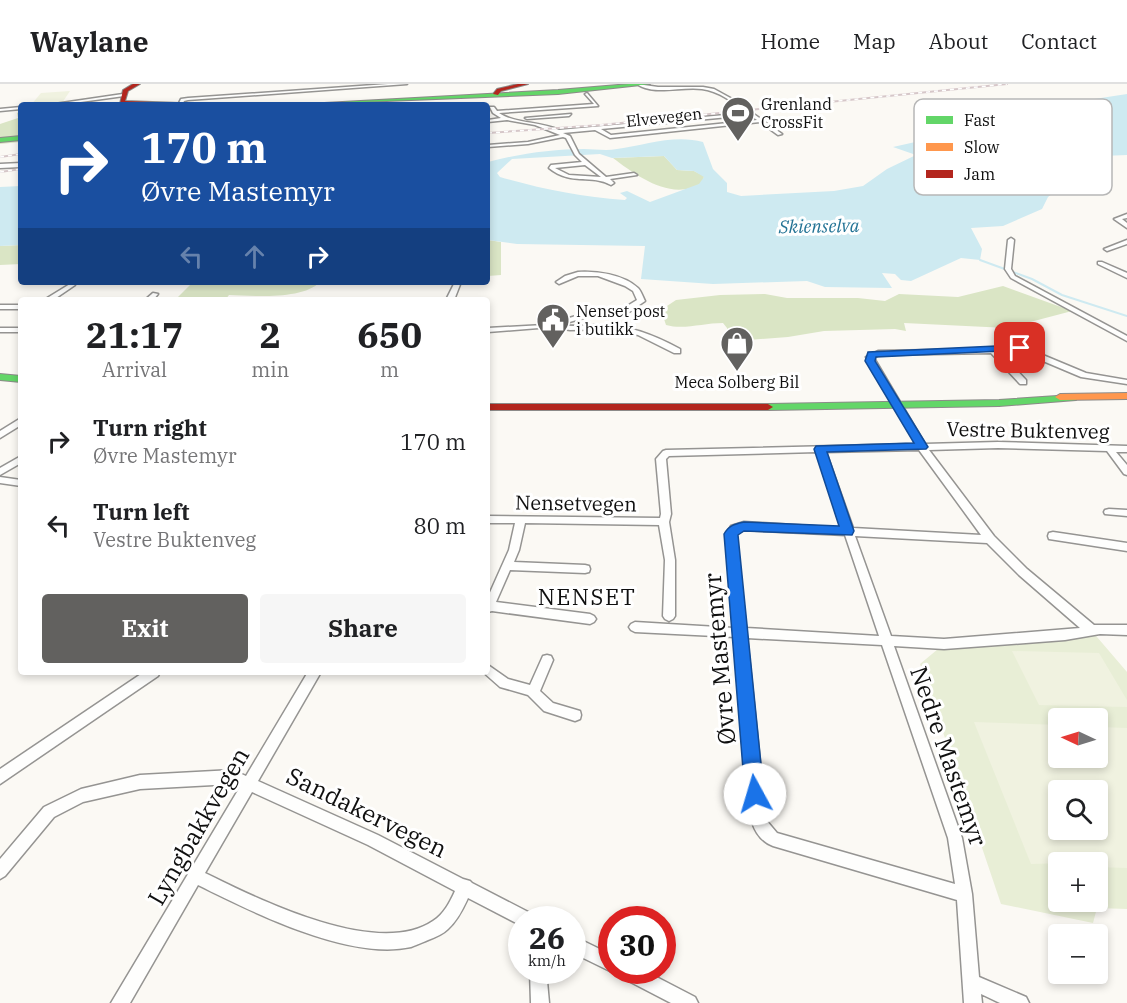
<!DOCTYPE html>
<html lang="en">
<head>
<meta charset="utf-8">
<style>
  :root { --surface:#fff; --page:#f6f6f6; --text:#202124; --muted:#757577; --line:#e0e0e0; --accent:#62615f }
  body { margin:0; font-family:"IBM Plex Serif",serif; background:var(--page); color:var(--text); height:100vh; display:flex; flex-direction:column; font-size:22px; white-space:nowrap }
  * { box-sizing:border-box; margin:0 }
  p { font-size:20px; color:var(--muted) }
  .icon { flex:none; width:33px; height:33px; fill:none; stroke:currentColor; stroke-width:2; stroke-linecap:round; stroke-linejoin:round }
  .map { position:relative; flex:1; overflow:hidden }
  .sheet { position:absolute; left:18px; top:213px; width:472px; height:378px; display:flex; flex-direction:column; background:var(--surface); border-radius:6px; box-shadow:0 3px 9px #0003 }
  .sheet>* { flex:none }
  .hud { position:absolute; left:18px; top:18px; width:472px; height:183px; border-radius:6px; box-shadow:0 3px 9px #0003; background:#1a4fa0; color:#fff; overflow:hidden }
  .needle { width:39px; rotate:274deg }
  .controls { position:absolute; left:1048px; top:624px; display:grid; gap:12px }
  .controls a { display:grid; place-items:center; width:60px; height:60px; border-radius:6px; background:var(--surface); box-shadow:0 3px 9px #0003; font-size:30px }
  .speed { position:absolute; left:508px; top:822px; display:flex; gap:12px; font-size:30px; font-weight:700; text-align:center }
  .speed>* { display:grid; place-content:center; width:78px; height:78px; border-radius:50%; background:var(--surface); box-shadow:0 3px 9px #0003; line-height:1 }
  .speed small { font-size:15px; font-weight:400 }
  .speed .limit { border:9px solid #d22; background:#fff; color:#111 }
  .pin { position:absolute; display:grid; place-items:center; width:51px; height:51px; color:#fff; margin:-26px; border-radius:12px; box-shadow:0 3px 9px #0006 }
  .me { position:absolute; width:66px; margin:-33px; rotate:354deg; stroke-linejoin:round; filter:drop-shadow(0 0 4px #0008) }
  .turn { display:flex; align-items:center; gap:21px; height:126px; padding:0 24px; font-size:27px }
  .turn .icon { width:78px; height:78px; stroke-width:2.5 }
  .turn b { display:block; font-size:42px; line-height:51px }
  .lanes { display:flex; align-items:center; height:57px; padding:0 24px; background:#0003; justify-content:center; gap:30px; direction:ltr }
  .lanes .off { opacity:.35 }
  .eta { display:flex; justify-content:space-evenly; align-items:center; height:102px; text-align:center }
  .eta b { font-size:36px; font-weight:800; line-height:42px }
  .cta { display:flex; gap:12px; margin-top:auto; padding:12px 24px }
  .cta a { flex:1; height:69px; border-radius:6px; background:var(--accent); color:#fff; font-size:24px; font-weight:800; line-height:69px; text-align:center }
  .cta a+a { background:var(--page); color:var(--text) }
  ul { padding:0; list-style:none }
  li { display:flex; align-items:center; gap:18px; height:84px; padding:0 24px }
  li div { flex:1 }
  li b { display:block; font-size:22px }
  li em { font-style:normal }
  header { display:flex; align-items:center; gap:36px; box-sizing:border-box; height:84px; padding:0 30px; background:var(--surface); border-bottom:2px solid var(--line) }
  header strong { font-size:28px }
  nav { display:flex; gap:33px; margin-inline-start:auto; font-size:21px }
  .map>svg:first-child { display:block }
  .green { fill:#e8eed6; fill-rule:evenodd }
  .forest { fill:#dae5c5 }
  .pitch { fill:#f0f2e0; fill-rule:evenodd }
  .water { fill:#ceeaf1; fill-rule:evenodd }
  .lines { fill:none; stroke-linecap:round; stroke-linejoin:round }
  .stream { stroke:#ceeaf1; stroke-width:2 }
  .street-casing { stroke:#959492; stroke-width:3 }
  .fast-casing { stroke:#8c8b89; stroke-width:2 }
  .slow-casing { stroke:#8c8b89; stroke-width:2 }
  .jam-casing { stroke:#8c8b89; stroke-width:2 }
  .street { fill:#fefefd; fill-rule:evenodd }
  .fast { fill:#63d668; fill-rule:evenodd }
  .slow { fill:#ff974d; fill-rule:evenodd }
  .jam { fill:#b3261e; fill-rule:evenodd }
  .rail-casing { stroke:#d6c7c9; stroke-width:2 }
  .rail { stroke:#fff; stroke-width:1.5; stroke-dasharray:4; stroke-linecap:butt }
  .route { fill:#1a73e8; stroke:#114b97; stroke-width:1.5 }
  .labels { text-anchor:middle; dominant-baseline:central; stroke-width:6; stroke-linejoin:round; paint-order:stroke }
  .far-poi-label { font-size:16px; fill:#0f0f0f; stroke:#fff; text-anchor:start }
  .far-street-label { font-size:16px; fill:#0f0f0f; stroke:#fff }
  .far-water-label { font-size:18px; font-style:italic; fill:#237395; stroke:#fff }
  .street-label { font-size:20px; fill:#0f0f0f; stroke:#fff }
  .quarter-label { font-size:22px; letter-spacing:1.5px; fill:#0f0f0f; stroke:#fff }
  .near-street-label { font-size:24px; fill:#0f0f0f; stroke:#fff }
  .key { fill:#fff; stroke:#b7b7b7; stroke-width:1.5 }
  .key-label { font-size:16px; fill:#0f0f0f }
</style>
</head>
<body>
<header>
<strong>Waylane</strong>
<nav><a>Home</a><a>Map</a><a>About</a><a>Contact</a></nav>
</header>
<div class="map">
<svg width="1127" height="919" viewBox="0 0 1127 919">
  <rect width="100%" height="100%" fill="#fbf9f4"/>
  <path class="green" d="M1091 546 1127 588V825L1097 824 1093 839 1001 820 920 580 944 560ZM1059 634H1098V674H1059ZM1059 706H1098V746H1059ZM1059 778H1098V818H1059Z"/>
  <g class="forest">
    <path d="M21 27V58L0 60V40L18 34 17 29Z"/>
    <path d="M664 72 677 86 694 87 704 92 703 98C673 119 637 92 613 74Z"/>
    <path d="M488 156 501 158V191L488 192Z"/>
    <path d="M21 161V180L0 181V162Z"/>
    <path d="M193 198H320C303 216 252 212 229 211L225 216H175Z"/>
    <path d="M1003 202 1072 227 1007 244 904 239 906 247 895 245 824 247 788 253 735 257 727 255V244L723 239C703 239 684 246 666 241L661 226 676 216 720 211 765 210 787 214H858L885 217 899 210 958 213Z"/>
  </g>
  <g class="pitch">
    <path d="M70 7 62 19 31 21 41 9Z"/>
    <path d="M1012 567 1099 569 1127 616V623L1039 621Z"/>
    <path d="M974 638 1059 641V674H1098V643L1127 644V784L1098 783V778L1031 780ZM1059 706H1098V746H1059Z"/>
  </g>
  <g class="water">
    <path d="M1127 10V71L1102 72 1048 113 1042 125 1003 142 971 144 982 165 980 176 961 174 911 197 901 196 895 190 882 189 892 204 825 203 807 197 713 200 641 195 645 162 517 160 488 156V78C518 70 553 65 584 65 595 65 606 67 617 65 645 61 675 50 703 58L713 85 727 99V108L741 112 834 107 863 102 887 85 916 71 893 63 991 41 986 38 1016 27ZM600 70 612 74 664 72 677 86 694 87 704 93 699 100 650 118 627 107 620 109 627 114 625 116C581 113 542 105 500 93L497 89 512 75Z"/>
    <path d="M21 102V161L0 162V103Z"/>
  </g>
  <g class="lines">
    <path class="stream" d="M980 176 1032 195 1062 211 1127 232"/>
    <defs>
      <g id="street">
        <path d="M388 0H407L188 16 184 17 182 21H178L181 15 188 14Z"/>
        <path d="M637 0 658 3H703L714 5 734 16 782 50 778 51 760 38 610 54 595 46 563 49 570 52 579 70 606 93 634 89 637 91 610 95 614 99 611 101C592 90 571 102 549 84L551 81 582 78 575 71 566 54 563 53 528 60 488 63V61L528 58 560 51 535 41 507 36 488 38V36L501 34 493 29 490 23H494L497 27 594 20 585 10 587 9 598 22 499 29C515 40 539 37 559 46L747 29C734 19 719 7 702 5 682 2 654 12 637 0ZM750 31 757 36 611 51 601 45ZM585 81 601 93 569 91 555 84Z"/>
        <path d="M123 10 124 12 59 21H48Z"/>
        <path d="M21 23V25L0 27V25Z"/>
        <path d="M571 30 569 32 527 35 525 34Z"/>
        <path d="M21 79V83L0 84V80Z"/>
        <path d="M1127 130V134L1122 135 1127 139V144L1114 135Z"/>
        <path d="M1011 154 1014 156 1011 185 1015 192 1127 252V257L1011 194 1005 185 1008 156Z"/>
        <path d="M1127 156V160L1107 167 1104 165Z"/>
        <path d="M1098 178H1102L1127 189V194L1098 180Z"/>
        <path d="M578 188C596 187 623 190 638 204 641 207 643 213 645 217L629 228 594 231 559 241C574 243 588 241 603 241 630 241 656 252 680 265V269H674L638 251 612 245 570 246 551 243 488 248V244L544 241 594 227 624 224 637 216 633 207 625 202 598 192H578L559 200 556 198 565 192Z"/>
        <path d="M455 198H461L454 216H446Z"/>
        <path d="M70 200 75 201 53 216H44Z"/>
        <path d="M153 209 158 210 153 216H145Z"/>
        <rect x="0" y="221" width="21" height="4"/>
        <rect x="0" y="244" width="21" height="4"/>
        <path d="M1028 259 1032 261 1026 264 1086 289 1127 296V300L1081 293 1017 266 1000 269 1026 296V300H1020L991 269 879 271 874 274 925 360 998 358 1127 362V368H1116L1127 381V391L1124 390 1107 367 998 364 929 366 994 452 1027 485 1094 541H1127V551L1100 550 1065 556 944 565 894 562 962 754 972 810 979 893 1026 913 1029 919H1000L981 910 982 919H964L957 816 773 762C759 757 752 743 750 729L735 553 635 548 631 546 629 543 631 540 635 538 734 544 726 450 731 442 744 438 842 444 817 368 669 372 666 375 671 430 669 438 675 476V532L673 535 669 537 665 535 663 532 665 476 659 441 525 439 519 466 514 478 585 481 589 482 590 485 589 488 585 489 510 486 496 518 590 530 594 532 596 535 594 538 590 540 492 527 488 528V513L509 466 515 439H488V432L660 434 661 430 656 375 663 367 666 366 916 360 866 273 878 267 1001 265ZM919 366 981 451 853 444 826 368ZM744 446 845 451 879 552 746 544 736 451 739 448ZM855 452 987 459 1019 491 1080 544 944 555 891 552ZM747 554 882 561 948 754 955 800 777 749 766 736Z"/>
        <path d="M21 334V341L0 354V347Z"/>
        <path d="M21 372V379L0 391V384Z"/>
        <path d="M0 393 21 396V402L0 399Z"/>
        <path d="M1109 425 1127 426V432L1105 430 1104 428 1105 426Z"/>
        <path d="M1053 448 1127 459V467L1049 455 1048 452 1049 449Z"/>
        <path d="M547 571 551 572 553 576 540 607 553 619 580 627 581 631 580 635 575 637 544 627 528 611 500 603 483 588H488V581L508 595 530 601 543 572Z"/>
        <path d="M144 588H160L158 592 0 700V685Z"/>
        <path d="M308 588H321L258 697 378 751 463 795 470 797 472 799 532 830 534 836H522V842L468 814C463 825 457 837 448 845 443 850 436 853 428 856 423 858 417 861 411 863 350 877 252 828 198 801L130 919H111L240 703 232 700 140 705 83 718 54 733 5 792 0 795V775L44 723 81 705 140 691 233 686 246 692ZM252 708 368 761 455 807C450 818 444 830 433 837 377 875 258 815 205 789Z"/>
        <path d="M573 852 612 871V886H616L612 888 573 869Z"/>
        <path d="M530 886H546L549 919H531Z"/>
        <path d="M617 886H643L695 913 698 919H671L619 892Z"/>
      </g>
      <g id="fast">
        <path d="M630 0H650L558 10 288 21 558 6Z"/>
        <path d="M21 52V56L0 58V54Z"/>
        <path d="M0 290 21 292V298L0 296Z"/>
        <path d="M1072 311 1076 312V316L999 322 768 326 763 323 768 320 999 316Z"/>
      </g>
      <path id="slow" d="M1127 309V315L1060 316 1055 313 1060 310Z"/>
      <g id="jam">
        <path d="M133 0H140L128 7 125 17 234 21 120 20 123 6Z"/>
        <path d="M518 0H528L501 7 498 11 493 10 497 5Z"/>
        <path d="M488 320H768L773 323 768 326H488Z"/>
      </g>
    </defs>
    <use href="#street" class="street-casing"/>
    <use href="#fast" class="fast-casing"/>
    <use href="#slow" class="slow-casing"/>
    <use href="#jam" class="jam-casing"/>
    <use href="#street" class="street"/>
    <use href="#fast" class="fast"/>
    <use href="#slow" class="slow"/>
    <use href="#jam" class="jam"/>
    <defs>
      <g id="rail">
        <path d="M488 49 601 41 1007 0"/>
        <path d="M0 73 21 70"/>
        <path d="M0 88 21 85"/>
      </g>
    </defs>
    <use href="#rail" class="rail-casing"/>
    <use href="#rail" class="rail"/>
  </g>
  <path class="route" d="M1020 261 1025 264 1024 266 876 273 875 277 928 363 926 365 827 368 854 447 852 451 744 447 738 451 764 710 761 716 755 719 748 716 745 710 724 450C729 441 735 440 744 438L839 442 814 365 816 362 914 359 865 277 868 268Z"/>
  <defs>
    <symbol id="stadium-pin" viewBox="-11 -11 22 30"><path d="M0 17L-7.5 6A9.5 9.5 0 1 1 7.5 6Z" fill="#62615f" stroke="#fff"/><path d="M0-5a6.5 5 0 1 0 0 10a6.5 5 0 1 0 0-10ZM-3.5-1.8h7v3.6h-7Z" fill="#fff"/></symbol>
    <symbol id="civic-pin" viewBox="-11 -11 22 30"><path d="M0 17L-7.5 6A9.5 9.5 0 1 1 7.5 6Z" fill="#62615f" stroke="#fff"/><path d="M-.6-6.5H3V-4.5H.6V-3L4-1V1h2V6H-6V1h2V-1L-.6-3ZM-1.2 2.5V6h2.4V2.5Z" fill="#fff"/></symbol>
    <symbol id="shop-pin" viewBox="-11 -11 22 30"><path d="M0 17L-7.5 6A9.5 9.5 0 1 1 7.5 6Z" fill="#62615f" stroke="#fff"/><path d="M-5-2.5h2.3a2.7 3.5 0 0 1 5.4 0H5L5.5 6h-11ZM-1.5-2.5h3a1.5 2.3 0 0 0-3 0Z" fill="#fff"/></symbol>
  </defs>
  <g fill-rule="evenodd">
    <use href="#stadium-pin" x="719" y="10" width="38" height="52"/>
    <use href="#civic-pin" x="534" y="217" width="38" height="52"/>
    <use href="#shop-pin" x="718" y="240" width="38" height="52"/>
  </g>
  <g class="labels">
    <g class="far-poi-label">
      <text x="761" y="20">Grenland<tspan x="761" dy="18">CrossFit</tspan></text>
      <text x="576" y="227">Nenset post<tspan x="576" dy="18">i butikk</tspan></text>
      <text x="737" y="298" text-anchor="middle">Meca Solberg Bil</text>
    </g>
    <g class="far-street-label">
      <text transform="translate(664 33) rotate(-6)">Elvevegen</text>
    </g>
    <g class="far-water-label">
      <text transform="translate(819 142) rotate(-1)">Skienselva</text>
    </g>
    <g class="street-label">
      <text transform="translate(1028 346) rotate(1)">Vestre Buktenveg</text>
      <text transform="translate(576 419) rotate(1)">Nensetvegen</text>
    </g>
    <g class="quarter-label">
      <text x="587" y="512">NENSET</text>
    </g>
    <g class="near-street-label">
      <text transform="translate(719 575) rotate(-95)">Øvre Mastemyr</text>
      <text transform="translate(949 672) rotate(71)">Nedre Mastemyr</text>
      <text transform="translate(367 728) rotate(26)">Sandakervegen</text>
      <text transform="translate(198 742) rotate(-60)">Lyngbakkvegen</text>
    </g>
  </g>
  <rect x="914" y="15" width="198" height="96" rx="9" class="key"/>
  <rect x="926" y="32" width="27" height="8" fill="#63d668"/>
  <rect x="926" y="59" width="27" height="8" fill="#ff974d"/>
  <rect x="926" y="86" width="27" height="8" fill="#b3261e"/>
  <g class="key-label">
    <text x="964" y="42">Fast</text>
    <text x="964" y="69">Slow</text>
    <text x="964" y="96">Jam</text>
  </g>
</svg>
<div class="controls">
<a><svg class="needle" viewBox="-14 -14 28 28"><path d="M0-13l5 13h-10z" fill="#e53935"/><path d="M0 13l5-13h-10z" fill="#757577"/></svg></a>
<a><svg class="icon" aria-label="search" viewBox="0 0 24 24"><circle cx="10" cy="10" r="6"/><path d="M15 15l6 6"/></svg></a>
<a>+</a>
<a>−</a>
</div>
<div class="speed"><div>26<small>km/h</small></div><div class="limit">30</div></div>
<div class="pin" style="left:1020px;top:264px;background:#d93025"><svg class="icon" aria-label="arrive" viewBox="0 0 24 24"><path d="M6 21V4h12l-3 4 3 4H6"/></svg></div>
<svg class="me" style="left:755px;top:710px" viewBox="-20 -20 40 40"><circle r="19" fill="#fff"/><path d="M0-13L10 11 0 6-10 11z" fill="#1a73e8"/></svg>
<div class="hud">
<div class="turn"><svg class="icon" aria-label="right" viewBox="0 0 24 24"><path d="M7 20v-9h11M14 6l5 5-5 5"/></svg><div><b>170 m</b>Øvre Mastemyr</div></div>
<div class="lanes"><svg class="icon off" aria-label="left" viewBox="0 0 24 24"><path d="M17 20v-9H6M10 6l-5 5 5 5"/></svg><svg class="icon off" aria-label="ahead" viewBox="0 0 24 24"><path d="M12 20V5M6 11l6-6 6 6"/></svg><svg class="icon" aria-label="right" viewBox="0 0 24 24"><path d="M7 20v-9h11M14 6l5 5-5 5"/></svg></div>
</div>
<section class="sheet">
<div class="eta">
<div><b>21:17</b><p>Arrival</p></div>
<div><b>2</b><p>min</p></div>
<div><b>650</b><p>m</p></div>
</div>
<ul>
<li><svg class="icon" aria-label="right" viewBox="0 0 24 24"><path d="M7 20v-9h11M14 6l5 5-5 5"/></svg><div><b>Turn right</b><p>Øvre Mastemyr</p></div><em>170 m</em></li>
<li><svg class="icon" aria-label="left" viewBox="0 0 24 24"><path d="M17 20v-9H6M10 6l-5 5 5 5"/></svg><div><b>Turn left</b><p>Vestre Buktenveg</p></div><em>80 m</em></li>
</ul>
<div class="cta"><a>Exit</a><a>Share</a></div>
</section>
</div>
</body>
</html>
